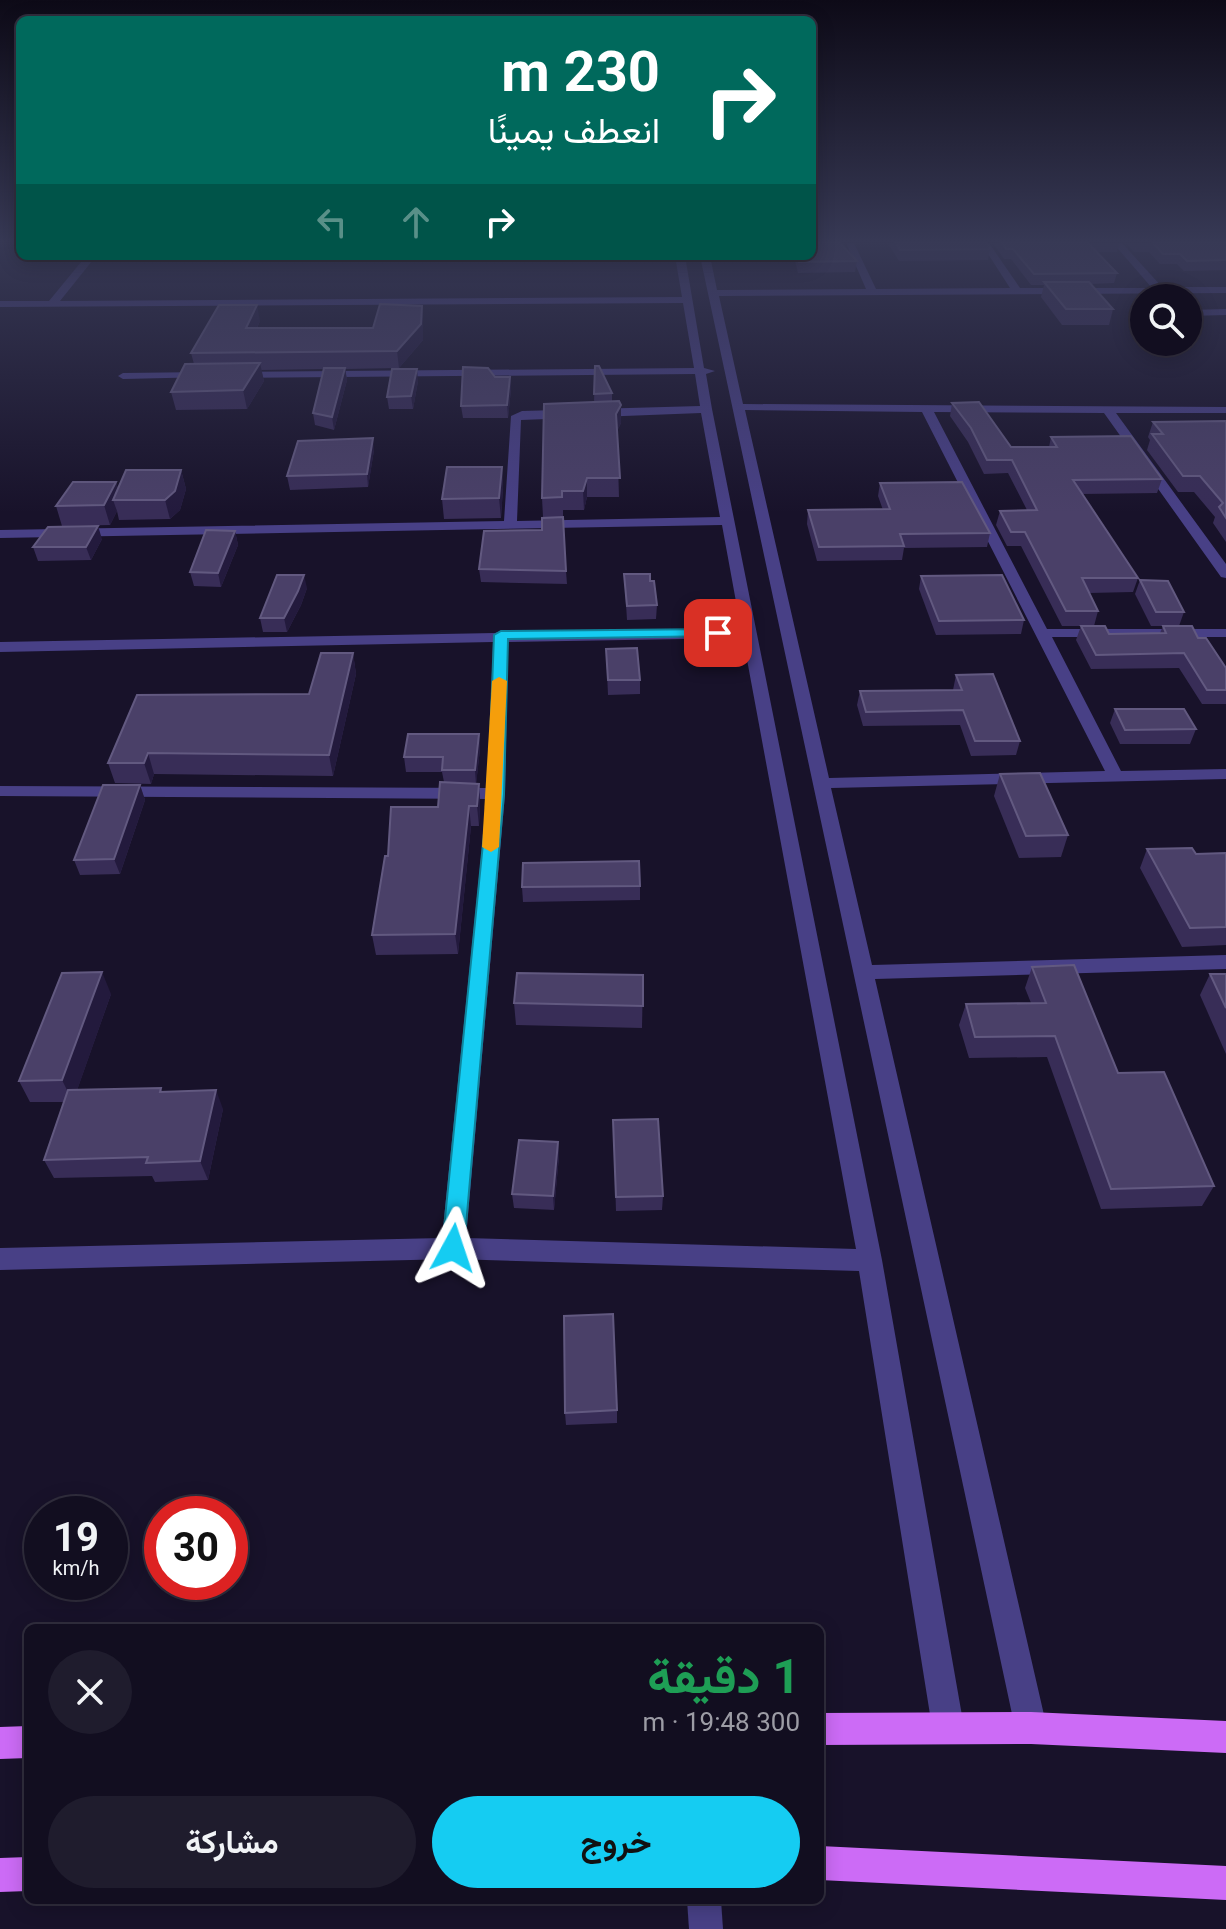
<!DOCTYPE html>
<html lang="ar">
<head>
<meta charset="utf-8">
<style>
  :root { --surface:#120e20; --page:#1f1c2d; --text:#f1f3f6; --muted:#9c9ca5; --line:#312e3e; --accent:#15ccf2 }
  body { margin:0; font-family:Roboto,Vazirmatn,sans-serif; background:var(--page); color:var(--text); direction:rtl; height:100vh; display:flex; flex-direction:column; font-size:30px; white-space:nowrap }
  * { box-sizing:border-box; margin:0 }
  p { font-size:26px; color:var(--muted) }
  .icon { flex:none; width:44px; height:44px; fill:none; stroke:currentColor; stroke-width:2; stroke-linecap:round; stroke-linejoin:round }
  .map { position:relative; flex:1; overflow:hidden; direction:ltr }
  .sheet { position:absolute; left:24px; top:1624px; width:800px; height:280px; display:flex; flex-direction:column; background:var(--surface); border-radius:12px; box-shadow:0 4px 20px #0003,0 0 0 2px var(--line); direction:rtl }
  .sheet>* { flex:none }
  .guide { position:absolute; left:16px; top:16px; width:800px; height:244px; border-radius:12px; box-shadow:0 4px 20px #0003,0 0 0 2px var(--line); direction:rtl; background:#00695c; color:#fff; overflow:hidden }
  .fabs { position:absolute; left:1130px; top:284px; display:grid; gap:16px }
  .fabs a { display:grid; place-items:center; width:72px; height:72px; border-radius:50%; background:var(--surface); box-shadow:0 4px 20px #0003,0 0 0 2px var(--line); font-size:40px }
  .speed { position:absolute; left:24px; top:1496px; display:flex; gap:16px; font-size:40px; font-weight:700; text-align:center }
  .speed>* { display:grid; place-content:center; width:104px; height:104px; border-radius:50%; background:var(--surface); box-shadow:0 4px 20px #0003,0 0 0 2px var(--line); line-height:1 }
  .speed small { font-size:20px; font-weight:400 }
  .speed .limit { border:12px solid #d22; background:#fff; color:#111 }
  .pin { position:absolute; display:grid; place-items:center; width:68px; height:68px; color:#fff; margin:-34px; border-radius:16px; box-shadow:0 4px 12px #0006 }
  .me { position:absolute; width:88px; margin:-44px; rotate:5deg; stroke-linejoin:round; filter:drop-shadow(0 0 6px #0008) }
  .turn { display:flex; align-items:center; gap:28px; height:168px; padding:0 24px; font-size:36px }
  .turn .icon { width:104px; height:104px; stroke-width:2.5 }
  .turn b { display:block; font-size:56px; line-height:68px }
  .lanes { display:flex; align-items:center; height:76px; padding:0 24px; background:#0003; justify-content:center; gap:40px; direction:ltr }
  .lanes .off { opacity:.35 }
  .round { display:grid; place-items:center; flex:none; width:84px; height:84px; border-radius:42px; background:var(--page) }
  .overview { display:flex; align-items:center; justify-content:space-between; height:136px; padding:0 24px }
  h1 { font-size:48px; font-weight:700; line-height:60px; color:#1e9e55 }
  .primary-button { display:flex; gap:16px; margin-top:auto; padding:16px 24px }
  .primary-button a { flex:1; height:92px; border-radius:48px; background:var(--accent); color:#111; font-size:32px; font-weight:700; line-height:92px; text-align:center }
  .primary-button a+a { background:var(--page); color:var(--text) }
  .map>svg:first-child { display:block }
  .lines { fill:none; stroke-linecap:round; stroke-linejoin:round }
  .minor { fill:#484086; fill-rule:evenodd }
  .major { fill:#cc6bf6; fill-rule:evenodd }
  .wall { fill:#382d57 }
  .shaded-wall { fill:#231a3d }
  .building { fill:#4a4068; stroke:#625980; stroke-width:2 }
  .route { fill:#15ccf2; stroke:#0e859d; stroke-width:2 }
  .slow { fill:#f59e0b }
</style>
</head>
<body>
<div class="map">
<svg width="1226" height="1929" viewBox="0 0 1226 1929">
  <rect width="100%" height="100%" fill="#18122a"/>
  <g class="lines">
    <g class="minor">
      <path d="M846 243H854L876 289 1010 288 981 243H989L1020 288H1152L1113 243H1122L1162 287H1226V293L719 296 743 404 1226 407V413H1116L1226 564V578L1221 577 1104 413 934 412 1047 629H1226V637H1052L1121 771 1226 769V779L831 788 872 965 1226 955V969L875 979 1047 1728 1042 1739 1031 1744 1020 1739 1015 1728 700 256H710L717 290 866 289ZM745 410 922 412 1105 771 829 778Z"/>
      <path d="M86 256H96L60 301 682 297 675 256H685L704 368 715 371 706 374 712 409 882 1260 964 1727 959 1738 948 1743 937 1738 932 1727 859 1271 453 1259 0 1270V1248L442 1238 487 799 0 796V786L488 788 493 642 0 652V642L495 633 501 631 507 633 741 629 722 525 0 538V530L504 521 511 416 522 411 700 406 695 374 238 378 233 375 238 372 694 368 683 303 0 307V301H49ZM701 413 720 517 517 521 521 420ZM743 638 856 1249 466 1238 505 794 508 642Z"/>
      <path d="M1226 309V315L1188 316V310Z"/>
      <path d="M206 372 210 373V377L123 379 118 376 123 373Z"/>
      <path d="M687 1900H721L723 1929H689Z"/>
    </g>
    <g class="major">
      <path d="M1031 1712 1226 1721V1753L1031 1744 820 1745V1713Z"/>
      <path d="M28 1726V1758L0 1759V1727Z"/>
      <path d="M820 1846 1226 1866V1900L820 1880Z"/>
      <path d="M28 1857V1891L0 1892V1858Z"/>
    </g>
  </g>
  <g class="wall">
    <path d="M888 243H987L990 249 988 260 899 261Z"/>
    <path d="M993 243H1119L1117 252H1097L1117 273 1114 283 1090 284 1113 309 1109 325H1062L1041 297 1044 285H1031L1011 259H1004Z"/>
    <path d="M1126 243H1226V270L1184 271 1177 264H1160L1149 252H1134Z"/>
    <path d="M794 256H812L857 261 855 272 798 273Z"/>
    <path d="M422 306 423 322V340L399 368 345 369 347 380 334 430 315 425 313 413 324 369 261 370 264 381 247 409 176 410 171 392 194 364 191 353 260 321 257 328H373Z"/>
    <path d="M595 366 612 393V401L621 423 617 431 619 497H587L584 510H563V517H543L542 498 594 402Z"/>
    <path d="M495 377H510L511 389 508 418H463L461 406Z"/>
    <path d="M418 381 413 409H389L387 397Z"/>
    <path d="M952 403 1011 447H1049L1051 437 1162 479 1157 493 1082 494 1138 578 1133 592 1089 593 1098 611 1094 626 1109 634 1160 633 1163 626H1151L1135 594 1140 580 1184 612 1179 626 1198 638 1226 668V704H1202L1179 668 1091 669 1076 640 1081 626H1088H1062L1021 546H1007L996 525 1000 511 1027 510 1008 473 984 474 968 442 950 416Z"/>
    <path d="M1226 421V542L1213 523 1215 517 1194 492H1178L1147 450 1150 440 1148 437 1153 422Z"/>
    <path d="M374 450 368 487 290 490 287 476Z"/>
    <path d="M502 467 503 487 501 518 444 519 442 499Z"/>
    <path d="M181 470 186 489 180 510 170 519 119 520 117 511 110 525 62 526 56 506 116 482 118 489Z"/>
    <path d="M880 483 990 533 987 547 904 548 902 560 817 561 807 524 808 510H883L878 496Z"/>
    <path d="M235 531 238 545 221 587 194 586 190 572Z"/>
    <path d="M102 539 91 560 38 561 33 547Z"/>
    <path d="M479 569 566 571 567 584 481 582Z"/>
    <path d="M624 574 650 581 657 605 656 619 627 620Z"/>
    <path d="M921 576 1024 620 1021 634 936 635 919 589Z"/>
    <path d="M307 588 301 605 287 632H263L260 618Z"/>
    <path d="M606 649 640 680V694L608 695Z"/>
    <path d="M353 653 356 674 333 776 154 774 151 784 115 783 108 763 309 694Z"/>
    <path d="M956 675 1020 741 1016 755 971 756 960 725 863 726 857 705 860 691 953 690Z"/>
    <path d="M1115 709 1196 729 1190 744H1120L1110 723Z"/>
    <path d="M479 734 480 749 476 784H479L480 804 479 826H471L458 954 376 955 372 935 388 856 438 807 444 782 442 772H406L404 757Z"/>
    <path d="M1000 774 1068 835 1061 857 1019 858 994 796Z"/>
    <path d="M140 785 145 800 120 874 80 875 74 860Z"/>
    <path d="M1147 849 1196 854 1226 853V945L1182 947 1140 868Z"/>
    <path d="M640 886V900L523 902 522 887Z"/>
    <path d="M1032 967 1118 1073 1214 1186 1202 1206 1101 1209 1047 1057 969 1058 959 1025 966 1004 1031 1003 1025 988Z"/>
    <path d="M1210 974H1226V1054L1200 995Z"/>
    <path d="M643 975 642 1028 516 1025 514 1003Z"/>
    <path d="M111 994 77 1090 161 1088 162 1092 223 1109 208 1180 155 1182 152 1176 54 1178 44 1160 64 1102H30L19 1081Z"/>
    <path d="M613 1120 663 1196 662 1210 616 1211Z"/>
    <path d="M558 1142 559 1156 554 1210 514 1208 512 1194Z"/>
    <path d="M617 1410V1423L566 1425 565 1413Z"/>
  </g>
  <g class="shaded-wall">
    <path d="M257 305 260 321 249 344 246 328Z"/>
    <path d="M422 306 423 322V340L399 368 397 351Z"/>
    <path d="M260 363 264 381 247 409 243 390Z"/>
    <path d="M345 368 347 380 334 430 332 417Z"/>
    <path d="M417 369 418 381 413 409 411 396Z"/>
    <path d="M510 377 511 389 508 418 507 405Z"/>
    <path d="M621 405V423L616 433V414Z"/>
    <path d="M373 438 374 450 368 487 367 474Z"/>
    <path d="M502 467 503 487 501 518 499 498Z"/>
    <path d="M181 470 186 489 180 510 170 519 165 500Z"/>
    <path d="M587 478V497L584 510 583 491Z"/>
    <path d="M116 482 121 500H113L117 511 110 525 104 505Z"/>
    <path d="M98 526 102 539 91 560 86 547Z"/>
    <path d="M235 531 238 545 221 587 218 573Z"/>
    <path d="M304 575 307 588 301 605 287 632 284 618Z"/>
    <path d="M353 653 356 674 333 776 329 755Z"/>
    <path d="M479 734 480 749 476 785 475 770Z"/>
    <path d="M148 753 154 774 151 784 144 763Z"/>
    <path d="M479 784 480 804 479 826 477 806Z"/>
    <path d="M140 785 145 800 120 874 114 859Z"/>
    <path d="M469 806 471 826 458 954 455 934Z"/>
    <path d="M102 972 111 994 73 1102 62 1080Z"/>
    <path d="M216 1090 223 1109 208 1180 200 1161Z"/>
    <path d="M558 1142 559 1156 554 1210 553 1196Z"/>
  </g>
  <g class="building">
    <path d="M812 243H840L857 261 799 262 797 256H812Z"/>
    <path d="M896 243H987L990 249 900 250Z"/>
    <path d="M1002 243H1088L1117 273 1034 274 1013 249H1006Z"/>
    <path d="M1153 243H1226V260L1187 261 1180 254H1163Z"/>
    <path d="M1044 282H1089L1113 309H1066Z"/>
    <path d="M380 304 422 306 421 324 397 351 191 353 219 305H257L246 328H373Z"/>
    <path d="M260 363 243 390 171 392 185 364Z"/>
    <path d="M595 366H599L612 393 594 394Z"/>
    <path d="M463 367 488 368 495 377H510L507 405 461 406Z"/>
    <path d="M324 368H345L332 417 313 413Z"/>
    <path d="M392 369H417L411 396 387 397Z"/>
    <path d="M619 401 621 405 616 414 620 478H587L583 491H562V497L542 498 544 404Z"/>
    <path d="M979 402 1011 447H1057L1051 437 1131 436 1162 479 1073 480 1138 578H1082L1098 611H1066L1025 532H1011L1000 511 1037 510 1012 460H987L971 428 952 403Z"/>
    <path d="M1226 421V518L1219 507 1223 503 1200 476H1183L1152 434H1163L1153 422Z"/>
    <path d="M373 438 367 474 287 476 298 441Z"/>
    <path d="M447 467H502L499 498 442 499Z"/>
    <path d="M126 470H181L175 491 165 500H113Z"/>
    <path d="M73 482H116L104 505 56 506Z"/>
    <path d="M962 482 990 533 900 534 904 546 819 547 808 510 890 509 880 483Z"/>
    <path d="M563 517 566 571 479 569 484 531 542 530V518Z"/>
    <path d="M98 526 86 547H33L48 527Z"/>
    <path d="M206 530 235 531 218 573 190 572Z"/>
    <path d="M624 574H650V581H654L657 605 627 606Z"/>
    <path d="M277 575H304L298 591 284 618H260Z"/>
    <path d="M1002 575 1024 620 939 621 921 576Z"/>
    <path d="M1140 580 1168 581 1184 612H1156Z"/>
    <path d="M1081 626H1105L1109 634 1166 633 1163 626H1192L1198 638H1206L1226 668V690H1207L1184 653 1096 655Z"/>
    <path d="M637 648 640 680H608L606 649Z"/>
    <path d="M321 653H353L329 755 148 753 144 763H108L137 695 309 694Z"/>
    <path d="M993 674 1020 741H975L963 710 866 712 860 691 962 690 956 675Z"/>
    <path d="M1115 709H1184L1196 729 1125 730Z"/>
    <path d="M408 734H479L475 770H442L443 757H404Z"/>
    <path d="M1040 773 1068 835 1026 836 1000 774Z"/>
    <path d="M440 782 479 784 477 806H469L455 934 372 935 385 856H388L391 807H438Z"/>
    <path d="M103 785H140L114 859 74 860Z"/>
    <path d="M1192 848 1196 854 1226 853V927L1190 928 1147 849Z"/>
    <path d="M639 861 640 886 522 887 523 863Z"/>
    <path d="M1074 965 1118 1073 1164 1072 1214 1186 1111 1189 1055 1036 975 1037 966 1004 1046 1003 1032 967Z"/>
    <path d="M102 972 62 1080 19 1081 62 973Z"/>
    <path d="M517 973 643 975V1006L514 1003Z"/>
    <path d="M1210 974H1226V1008Z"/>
    <path d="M161 1088 160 1092 216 1090 200 1161 146 1163 148 1157 44 1160 68 1090Z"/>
    <path d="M658 1119 663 1196 616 1197 613 1120Z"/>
    <path d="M519 1140 558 1142 553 1196 512 1194Z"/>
    <path d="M613 1314 617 1410 565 1413 564 1316Z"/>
  </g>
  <linearGradient id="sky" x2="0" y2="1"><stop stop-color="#0d0a17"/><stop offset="0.47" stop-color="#373955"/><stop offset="1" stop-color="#373955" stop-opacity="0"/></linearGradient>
  <rect width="1226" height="513" fill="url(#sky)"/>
  <path class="route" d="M718 629 725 633 723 636 508 639 504 794 464 1248 461 1255 453 1258 445 1255 442 1248 488 794 494 635 501 631Z"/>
  <path class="slow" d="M499 677 507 681 499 847 491 852 482 847 492 681Z"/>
</svg>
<div class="fabs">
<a><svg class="icon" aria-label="search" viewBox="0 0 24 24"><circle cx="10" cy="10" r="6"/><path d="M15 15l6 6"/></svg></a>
</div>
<div class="speed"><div>19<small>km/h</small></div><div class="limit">30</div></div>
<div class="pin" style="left:718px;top:633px;background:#d93025"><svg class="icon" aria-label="arrive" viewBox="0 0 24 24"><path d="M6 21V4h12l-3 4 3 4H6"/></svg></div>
<svg class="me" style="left:453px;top:1248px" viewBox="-20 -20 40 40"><path d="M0-17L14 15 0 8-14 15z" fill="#15ccf2" stroke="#fff" stroke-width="4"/></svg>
<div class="guide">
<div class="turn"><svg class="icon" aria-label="right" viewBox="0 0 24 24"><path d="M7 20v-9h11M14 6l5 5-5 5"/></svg><div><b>230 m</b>انعطف يمينًا</div></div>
<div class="lanes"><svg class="icon off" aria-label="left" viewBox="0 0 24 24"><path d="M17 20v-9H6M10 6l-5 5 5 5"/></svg><svg class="icon off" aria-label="ahead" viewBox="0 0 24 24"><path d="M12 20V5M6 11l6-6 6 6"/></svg><svg class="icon" aria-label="right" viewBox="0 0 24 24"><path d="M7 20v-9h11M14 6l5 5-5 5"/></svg></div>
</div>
<section class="sheet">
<div class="overview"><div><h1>1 دقيقة</h1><p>300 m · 19:48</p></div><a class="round"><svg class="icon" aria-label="close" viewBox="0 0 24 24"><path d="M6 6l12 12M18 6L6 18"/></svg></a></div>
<div class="primary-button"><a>خروج</a><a>مشاركة</a></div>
</section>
</div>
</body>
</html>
